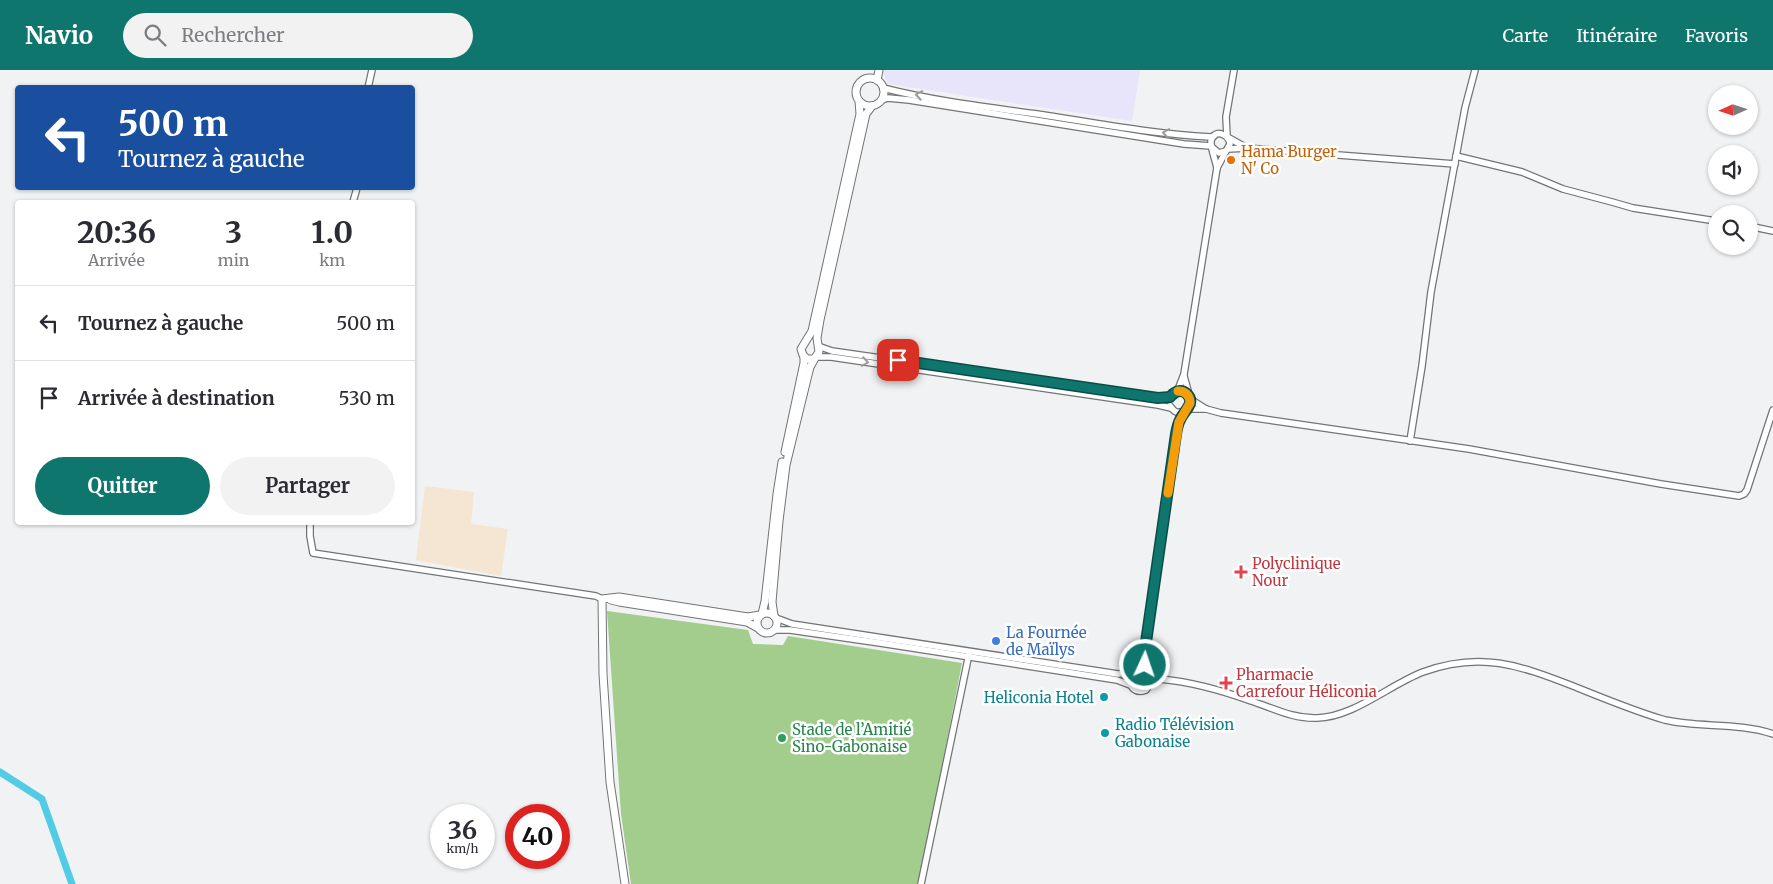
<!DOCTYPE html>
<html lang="fr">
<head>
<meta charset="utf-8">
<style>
  :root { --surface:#fff; --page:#f2f2f3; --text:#2b2b33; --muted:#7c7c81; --line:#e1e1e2; --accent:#0f766e }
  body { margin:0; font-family:Merriweather,serif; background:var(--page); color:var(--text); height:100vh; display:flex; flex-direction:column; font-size:19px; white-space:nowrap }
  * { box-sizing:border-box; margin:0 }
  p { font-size:16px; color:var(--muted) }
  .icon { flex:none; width:28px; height:28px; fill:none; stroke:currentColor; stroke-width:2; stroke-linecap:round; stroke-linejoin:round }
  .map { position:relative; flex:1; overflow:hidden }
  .drawer { position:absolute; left:15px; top:130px; width:400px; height:325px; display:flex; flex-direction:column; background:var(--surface); border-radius:5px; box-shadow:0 1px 4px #0004 }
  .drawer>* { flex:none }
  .guide { position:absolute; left:15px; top:15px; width:400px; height:105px; border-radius:5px; box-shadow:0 1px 4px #0004; background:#1a4fa0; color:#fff; overflow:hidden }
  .needle { width:32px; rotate:267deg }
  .buttons { position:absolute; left:1708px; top:15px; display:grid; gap:10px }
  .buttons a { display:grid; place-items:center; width:50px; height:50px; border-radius:50%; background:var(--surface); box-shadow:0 1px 4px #0004; font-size:25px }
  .speed { position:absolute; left:430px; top:734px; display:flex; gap:10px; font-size:25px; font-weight:700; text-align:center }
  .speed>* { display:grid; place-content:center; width:65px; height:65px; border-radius:50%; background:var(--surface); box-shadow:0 1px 4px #0004; line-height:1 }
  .speed small { font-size:12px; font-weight:400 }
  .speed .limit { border:8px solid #d22; background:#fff; color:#111 }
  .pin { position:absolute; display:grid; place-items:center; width:42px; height:42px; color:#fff; margin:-21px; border-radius:10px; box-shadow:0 2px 8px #0006 }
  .me { position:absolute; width:55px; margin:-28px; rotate:3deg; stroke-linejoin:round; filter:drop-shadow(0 0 4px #0008) }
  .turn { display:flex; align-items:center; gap:18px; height:105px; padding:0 20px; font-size:22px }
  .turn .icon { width:65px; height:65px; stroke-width:2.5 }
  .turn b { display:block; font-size:35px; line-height:42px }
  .eta { display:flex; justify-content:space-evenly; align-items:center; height:85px; text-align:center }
  .eta b { font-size:30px; font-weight:700; line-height:35px }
  .primary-button { display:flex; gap:10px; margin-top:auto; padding:10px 20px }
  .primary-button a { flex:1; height:58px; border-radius:30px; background:var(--accent); color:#fff; font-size:20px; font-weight:700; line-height:58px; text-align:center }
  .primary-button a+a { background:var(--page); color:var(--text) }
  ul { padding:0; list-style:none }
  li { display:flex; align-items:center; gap:15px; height:75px; padding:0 20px; border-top:1px solid var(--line) }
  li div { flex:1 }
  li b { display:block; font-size:19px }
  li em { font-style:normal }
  header { display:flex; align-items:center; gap:30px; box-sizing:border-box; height:70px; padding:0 25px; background:var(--accent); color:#fff }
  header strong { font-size:24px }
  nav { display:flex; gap:28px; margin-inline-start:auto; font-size:18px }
  .search { width:350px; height:45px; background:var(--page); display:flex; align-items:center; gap:12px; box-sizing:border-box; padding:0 18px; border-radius:28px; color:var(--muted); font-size:19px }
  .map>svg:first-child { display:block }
  .industrial { fill:#f5e5d3 }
  .medical { fill:#e8e5fb }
  .green { fill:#a2cd8d }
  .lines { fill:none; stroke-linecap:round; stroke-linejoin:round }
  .river { stroke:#51cce4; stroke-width:7 }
  .minor-casing { stroke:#737475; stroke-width:8 }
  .major-casing { stroke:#737475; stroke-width:9 }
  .minor { stroke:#fff; stroke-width:5.5 }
  .major { stroke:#fff; stroke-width:7 }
  .oneway { stroke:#9c9d9d }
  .route-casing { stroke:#0a4d48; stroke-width:12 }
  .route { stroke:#0f766e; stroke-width:9 }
  .slow { stroke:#f59e0b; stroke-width:9 }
  .food-dot { fill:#e8710a; stroke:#fff; stroke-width:2 }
  .health-dot { fill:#e0444e; stroke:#fff; stroke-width:2 }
  .shop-dot { fill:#3f7fe0; stroke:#fff; stroke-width:2 }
  .culture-dot { fill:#0f9aa8; stroke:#fff; stroke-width:2 }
  .leisure-dot { fill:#2e9e5b; stroke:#fff; stroke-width:2 }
  .labels { text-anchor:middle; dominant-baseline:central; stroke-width:5; stroke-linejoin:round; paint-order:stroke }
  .food-label { font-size:15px; fill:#c56008; stroke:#fff; text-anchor:start }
  .health-label { font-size:15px; fill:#be3a42; stroke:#fff; text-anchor:start }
  .shop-label { font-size:15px; fill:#366cbe; stroke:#fff; text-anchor:start }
  .culture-label { font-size:15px; fill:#0d838f; stroke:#fff; text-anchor:end }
  .leisure-label { font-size:15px; fill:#27864d; stroke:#fff; text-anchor:start }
</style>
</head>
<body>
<header>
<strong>Navio</strong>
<div class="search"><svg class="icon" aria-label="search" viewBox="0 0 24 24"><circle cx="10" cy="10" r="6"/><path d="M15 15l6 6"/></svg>Rechercher</div>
<nav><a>Carte</a><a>Itinéraire</a><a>Favoris</a></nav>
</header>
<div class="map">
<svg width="1773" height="814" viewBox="0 0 1773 814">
  <rect width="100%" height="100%" fill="#f1f2f3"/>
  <path class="industrial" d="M425 416 474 422 471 454 508 459 501 506 416 490Z"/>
  <path class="medical" d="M882 0H1140L1132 51 888 14Z"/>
  <path class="green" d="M607 541 748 560 753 574 783 575 788 566 962 593 919 814H631L621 744Z"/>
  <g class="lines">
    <path class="river" d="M0 702 42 729 72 814"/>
    <defs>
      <g id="minor">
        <path d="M368 18 372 0"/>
        <path d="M883 18C934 31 986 37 1037 44 1095 53 1153 64 1211 67L1214 66"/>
        <path d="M882 30 888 28 909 30 1184 74 1211 76"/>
        <path d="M1227 66 1226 47 1234 0"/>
        <path d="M1229 68 1247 78"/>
        <path d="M1213 78 1219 83 1226 81 1230 74C1229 64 1214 58 1211 71 1210 76 1216 92 1217 98"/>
        <path d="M1228 79 1247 78 1455 94"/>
        <path d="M1456 86 1522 102 1563 119 1612 132 1633 138 1716 151"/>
        <path d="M353 132 357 118"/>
        <path d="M1749 156 1773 161"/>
        <path d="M818 276 832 281 1159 328 1170 327"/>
        <path d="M816 287H831L1158 335 1171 338"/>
        <path d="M1174 323 1179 317 1184 304 1217 98 1226 81"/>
        <path d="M1174 323 1181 321 1188 325"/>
        <path d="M1189 328 1206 339 1221 343 1469 379 1661 414 1739 426 1744 424 1747 420 1773 340"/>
        <path d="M1170 336C1173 340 1175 343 1180 342 1198 342 1186 316 1184 306"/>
        <path d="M1188 339H1206"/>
        <path d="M1184 342 1179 352 1176 364 1144 586C1145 598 1155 609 1146 620 1136 624 1129 618 1130 607 1139 593 1149 604 1160 609 1192 612 1221 620 1251 631 1273 638 1293 649 1317 648 1354 647 1389 615 1423 602 1480 581 1519 595 1573 616 1603 628 1634 641 1665 650 1700 658 1738 652 1773 664"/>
        <path d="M1410 371 1422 296 1431 222 1465 38 1475 0"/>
        <path d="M310 452V466L313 483 596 526 602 529"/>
        <path d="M776 548 792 554 1118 604 1132 603"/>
        <path d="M775 560H790L880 573 1117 610 1130 615"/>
        <path d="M921 814 969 584"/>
      </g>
      <g id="major">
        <circle cx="870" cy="22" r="14"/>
        <path d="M877 10 879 0"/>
        <path d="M859 31 860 44 812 261 801 279 803 285 807 289H814L819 282 817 268 820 250 866 44 872 36"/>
        <path d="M785 382 804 293V287"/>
        <path d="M611 530 619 532 747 552 758 558"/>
        <circle cx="767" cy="553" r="10"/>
        <path d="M762 544 765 531 777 424 782 392"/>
        <path d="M774 546 772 532 779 451 786 395 810 297 815 288"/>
        <path d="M625 814 610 712 603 604 602 529 619 527 748 547 760 545"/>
      </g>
    </defs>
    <use href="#minor" class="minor-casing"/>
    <use href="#major" class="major-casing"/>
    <use href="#minor" class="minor"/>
    <use href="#major" class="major"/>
  </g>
  <defs><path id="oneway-chevron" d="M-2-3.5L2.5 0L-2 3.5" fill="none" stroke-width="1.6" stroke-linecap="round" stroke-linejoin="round" transform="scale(1.25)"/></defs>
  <g class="oneway">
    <use href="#oneway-chevron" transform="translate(919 25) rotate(-170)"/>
    <use href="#oneway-chevron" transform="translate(1166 63) rotate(-172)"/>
    <use href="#oneway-chevron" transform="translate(865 292) rotate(8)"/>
  </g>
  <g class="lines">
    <defs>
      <path id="route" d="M898 290 1158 328 1170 327C1173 324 1175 321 1180 321 1183 321 1185 322 1187 324 1196 333 1184 341 1181 348 1178 353 1177 358 1176 364L1144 586 1145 595"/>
    </defs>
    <use href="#route" class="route-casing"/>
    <use href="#route" class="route"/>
    <path class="slow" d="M1168 423 1179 352 1190 333C1190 325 1185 321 1178 321"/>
  </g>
  <circle class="food-dot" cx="1231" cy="90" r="5"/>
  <g class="health-dot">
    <path d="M1238.5 494.5h5v5h5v5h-5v5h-5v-5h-5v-5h5z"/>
    <path d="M1223.5 605.5h5v5h5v5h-5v5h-5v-5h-5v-5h5z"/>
  </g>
  <circle class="shop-dot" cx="996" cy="571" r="5"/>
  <g class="culture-dot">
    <circle cx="1104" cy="627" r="5"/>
    <circle cx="1105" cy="663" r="5"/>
  </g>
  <circle class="leisure-dot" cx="782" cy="668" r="5"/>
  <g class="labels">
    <g class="food-label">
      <text x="1241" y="81">Hama Burger<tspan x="1241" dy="17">N' Co</tspan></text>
    </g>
    <g class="health-label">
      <text x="1252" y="493">Polyclinique<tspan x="1252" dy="17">Nour</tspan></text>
      <text x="1236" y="604">Pharmacie<tspan x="1236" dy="17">Carrefour Héliconia</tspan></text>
    </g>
    <g class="shop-label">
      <text x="1006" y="562">La Fournée<tspan x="1006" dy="17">de Maïlys</tspan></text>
    </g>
    <g class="culture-label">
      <text x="1094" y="627">Heliconia Hotel</text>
      <text x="1115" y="654" text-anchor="start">Radio Télévision<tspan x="1115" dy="17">Gabonaise</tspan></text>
    </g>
    <g class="leisure-label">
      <text x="792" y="659">Stade de l’Amitié<tspan x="792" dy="17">Sino-Gabonaise</tspan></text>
    </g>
  </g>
</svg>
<div class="buttons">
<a><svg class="needle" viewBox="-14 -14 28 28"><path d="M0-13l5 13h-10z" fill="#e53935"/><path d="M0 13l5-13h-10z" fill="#7c7c81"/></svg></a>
<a><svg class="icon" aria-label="sound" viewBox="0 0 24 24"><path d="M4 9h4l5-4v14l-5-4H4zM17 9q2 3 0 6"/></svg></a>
<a><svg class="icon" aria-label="search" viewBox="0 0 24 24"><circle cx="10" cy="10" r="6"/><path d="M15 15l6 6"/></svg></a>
</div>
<div class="speed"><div>36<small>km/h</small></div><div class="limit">40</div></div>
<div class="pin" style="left:898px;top:290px;background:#d93025"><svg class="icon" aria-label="arrive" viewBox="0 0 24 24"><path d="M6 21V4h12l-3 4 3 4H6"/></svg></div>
<svg class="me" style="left:1145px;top:595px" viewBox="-20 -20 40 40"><circle r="17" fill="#0f766e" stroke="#fff" stroke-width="3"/><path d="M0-11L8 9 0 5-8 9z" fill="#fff"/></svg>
<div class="guide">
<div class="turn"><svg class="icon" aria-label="left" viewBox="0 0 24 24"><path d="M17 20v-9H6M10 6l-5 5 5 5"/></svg><div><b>500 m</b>Tournez à gauche</div></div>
</div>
<section class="drawer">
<div class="eta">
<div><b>20:36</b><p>Arrivée</p></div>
<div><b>3</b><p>min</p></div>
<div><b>1.0</b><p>km</p></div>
</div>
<ul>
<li><svg class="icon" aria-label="left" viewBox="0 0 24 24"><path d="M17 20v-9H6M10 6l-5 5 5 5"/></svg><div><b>Tournez à gauche</b></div><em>500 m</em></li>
<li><svg class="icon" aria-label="arrive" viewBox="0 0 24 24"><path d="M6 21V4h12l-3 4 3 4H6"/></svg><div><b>Arrivée à destination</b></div><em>530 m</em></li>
</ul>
<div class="primary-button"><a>Quitter</a><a>Partager</a></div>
</section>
</div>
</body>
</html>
